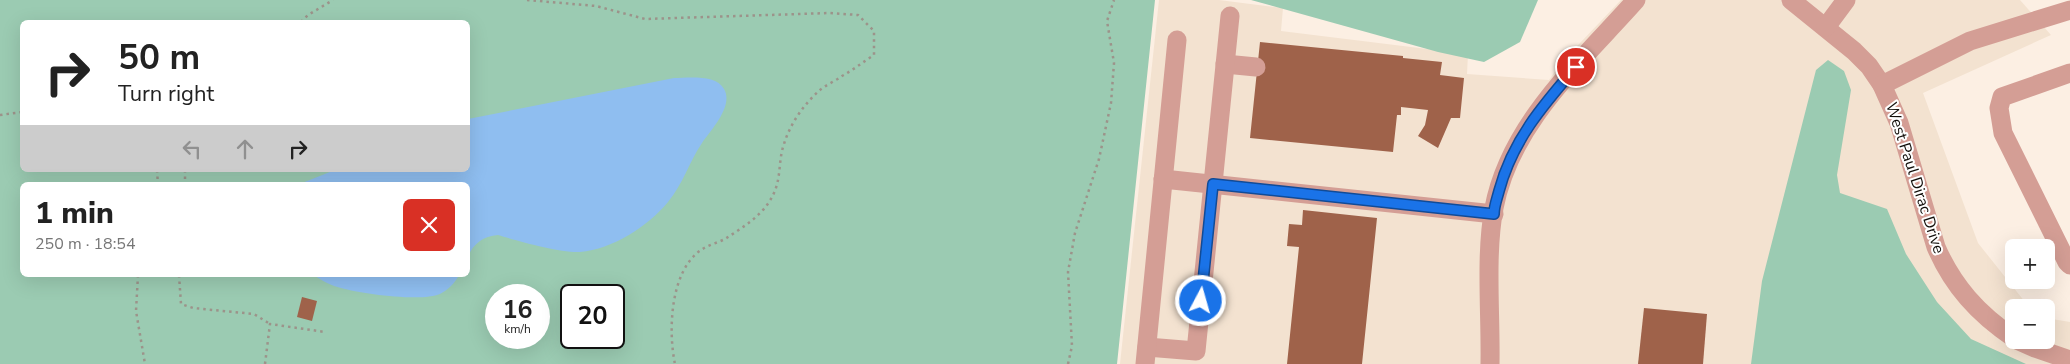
<!DOCTYPE html>
<html lang="en">
<head>
<meta charset="utf-8">
<style>
  :root { --surface:#fff; --page:#f2f2f2; --text:#222; --muted:#767676 }
  body { margin:0; font-family:"Nunito Sans",sans-serif; background:var(--page); color:var(--text); height:100vh; display:flex; flex-direction:column; font-size:19px; white-space:nowrap }
  * { box-sizing:border-box; margin:0 }
  p { font-size:16px; color:var(--muted) }
  .icon { flex:none; width:28px; height:28px; fill:none; stroke:currentColor; stroke-width:2; stroke-linecap:round; stroke-linejoin:round }
  .map { position:relative; flex:1; overflow:hidden }
  .panel { position:absolute; left:20px; top:182px; width:450px; height:95px; display:flex; flex-direction:column; background:var(--surface); border-radius:8px; box-shadow:0 5px 20px #0002 }
  .panel>* { flex:none }
  .top-card { position:absolute; left:20px; top:20px; width:450px; height:152px; border-radius:8px; box-shadow:0 5px 20px #0002; background:#fff; color:var(--text); overflow:hidden }
  .tools { position:absolute; left:2005px; top:239px; display:grid; gap:10px }
  .tools a { display:grid; place-items:center; width:50px; height:50px; border-radius:8px; background:var(--surface); box-shadow:0 5px 20px #0002; font-size:25px }
  .speed { position:absolute; left:485px; top:284px; display:flex; gap:10px; font-size:25px; font-weight:700; text-align:center }
  .speed>* { display:grid; place-content:center; width:65px; height:65px; border-radius:50%; background:var(--surface); box-shadow:0 5px 20px #0002; line-height:1 }
  .speed small { font-size:12px; font-weight:400 }
  .speed .limit { border:2px solid #111; border-radius:8px; background:#fff; color:#111 }
  .pin { position:absolute; display:grid; place-items:center; width:42px; height:42px; color:#fff; margin:-21px; border:2px solid #fff; border-radius:50%; box-shadow:0 1px 5px #0007 }
  .me { position:absolute; width:55px; margin:-28px; rotate:6deg; stroke-linejoin:round; filter:drop-shadow(0 0 4px #0008) }
  .turn { display:flex; align-items:center; gap:18px; height:105px; padding:0 15px; font-size:22px }
  .turn .icon { width:65px; height:65px; stroke-width:2.5 }
  .turn b { display:block; font-size:35px; line-height:42px }
  .lanes { display:flex; align-items:center; height:48px; padding:0 15px; background:#0003; justify-content:center; gap:25px; direction:ltr }
  .lanes .off { opacity:.35 }
  .round { display:grid; place-items:center; flex:none; width:52px; height:52px; border-radius:8px; background:var(--page) }
  .headline { display:flex; align-items:center; justify-content:space-between; height:85px; padding:0 15px }
  h1 { font-size:30px; font-weight:800; line-height:38px }
  .map>svg:first-child { display:block }
  .built { fill:#f3e2d0 }
  .green { fill:#9bcbb2; fill-rule:evenodd }
  .water { fill:#8fbef0 }
  .building { fill:#9f624a }
  .lines { fill:none; stroke-linecap:round; stroke-linejoin:round }
  .path { stroke:#9c938a; stroke-width:2.5; stroke-dasharray:2.5 4; stroke-linecap:butt }
  .minor { stroke:#d49e95; stroke-width:19 }
  .route-casing { stroke:#114b97; stroke-width:12 }
  .route { stroke:#1a73e8; stroke-width:9 }
  .labels { text-anchor:middle; dominant-baseline:central; stroke-width:4; stroke-linejoin:round; paint-order:stroke }
  .street-label { font-size:16px; fill:#120e0a; stroke:#fff }
</style>
</head>
<body>
<div class="map">
<svg width="2070" height="364" viewBox="0 0 2070 364">
  <rect width="100%" height="100%" fill="#fcefe3"/>
  <path class="built" d="M1159 0H1219L1283 8 1281 31 1468 54 1467 74 1549 80 1560 64 1621 0H2020L2051 35 1923 93 1978 243 2029 307 2014 308V340H2046V318L2070 322V364H1120Z"/>
  <g class="green">
    <path d="M0 0H1155L1117 364H0ZM22 22H468V170H22ZM22 185H468V275H22ZM496 295H539V338H496ZM571 295H614V338H571Z"/>
    <path d="M1251 0H1538L1520 42 1484 62 1438 52Z"/>
    <path d="M1828 60 1844 71 1851 90 1837 175 1840 193 1887 209 1906 254 1937 302 1971 339 2026 364H1751L1762 281 1816 70Z"/>
  </g>
  <g class="water">
    <path d="M674 78C688 78 716 74 724 89 734 106 711 130 702 143 689 162 683 184 668 202 647 227 613 249 580 252 560 253 518 241 498 235 483 236 473 244 468 257V185H297L335 170H468V119Z"/>
    <path d="M314 275H459C455 283 448 290 440 294 422 302 362 294 341 288 332 286 322 281 314 275Z"/>
  </g>
  <g class="building">
    <path d="M1260 42 1403 56V58L1442 62 1440 75 1464 78 1460 118H1451L1438 148 1418 136 1425 125 1428 110 1401 107V115H1397L1393 152 1250 138Z"/>
    <path d="M1303 210 1377 218 1362 364H1287L1299 247 1287 246 1289 224 1302 225Z"/>
    <path d="M302 297 317 301 312 321 297 317Z"/>
    <path d="M1644 308 1707 314 1703 364H1638Z"/>
  </g>
  <g class="lines">
    <g class="path">
      <path d="M527 0 596 6 645 19 830 13 858 15 874 31V55C863 62 853 70 842 76 835 81 826 85 820 90 804 104 790 124 784 144 777 164 783 181 769 202 759 218 740 229 725 239 717 243 708 245 701 250 670 271 668 331 675 364"/>
      <path d="M301 22 308 15 333 0"/>
      <path d="M0 115 22 112"/>
      <path d="M157 170 158 185"/>
      <path d="M185 170V185"/>
      <path d="M138 275 136 311 145 364"/>
      <path d="M179 275 181 304 193 308 254 314 270 324"/>
      <path d="M265 364 270 324 325 332"/>
      <path d="M1068 364 1072 346 1068 272 1075 233 1099 159 1111 103 1114 63 1107 21 1114 0"/>
    </g>
    <g class="minor">
      <path d="M1791 0 1854 51 1869 66 1882 85 1899 123 1936 247C1953 286 1978 314 2014 338"/>
      <path d="M1826 27 1846 0"/>
      <path d="M1225 64 1256 67"/>
      <path d="M2070 73 2002 97 1999 108 2003 133 2067 262 2070 265"/>
      <path d="M1882 85 1970 41 2070 10"/>
      <path d="M1163 179 1494 214"/>
      <path d="M2017 340 2035 348 2070 360"/>
      <path d="M1147 347 1196 351 1230 16"/>
      <path d="M1145 364 1177 40"/>
      <path d="M1490 364C1491 315 1485 255 1494 208 1510 123 1581 62 1636 0"/>
    </g>
  </g>
  <g class="lines">
    <defs>
      <path id="route" d="M1201 301 1213 184 1494 214C1494 206 1497 199 1499 191 1512 141 1543 105 1576 67"/>
    </defs>
    <use href="#route" class="route-casing"/>
    <use href="#route" class="route"/>
  </g>
  <g class="labels">
    <g class="street-label">
      <text transform="translate(1915 178) rotate(72)">West Paul Dirac Drive</text>
    </g>
  </g>
</svg>
<div class="tools">
<a>+</a>
<a>−</a>
</div>
<div class="speed"><div>16<small>km/h</small></div><div class="limit">20</div></div>
<div class="pin" style="left:1576px;top:67px;background:#d93025"><svg class="icon" aria-label="arrive" viewBox="0 0 24 24"><path d="M6 21V4h12l-3 4 3 4H6"/></svg></div>
<svg class="me" style="left:1201px;top:301px" viewBox="-20 -20 40 40"><circle r="17" fill="#1a73e8" stroke="#fff" stroke-width="3"/><path d="M0-11L8 9 0 5-8 9z" fill="#fff"/></svg>
<div class="top-card">
<div class="turn"><svg class="icon" aria-label="right" viewBox="0 0 24 24"><path d="M7 20v-9h11M14 6l5 5-5 5"/></svg><div><b>50 m</b>Turn right</div></div>
<div class="lanes"><svg class="icon off" aria-label="left" viewBox="0 0 24 24"><path d="M17 20v-9H6M10 6l-5 5 5 5"/></svg><svg class="icon off" aria-label="ahead" viewBox="0 0 24 24"><path d="M12 20V5M6 11l6-6 6 6"/></svg><svg class="icon" aria-label="right" viewBox="0 0 24 24"><path d="M7 20v-9h11M14 6l5 5-5 5"/></svg></div>
</div>
<section class="panel">
<div class="headline"><div><h1>1 min</h1><p>250 m · 18:54</p></div><a class="round" style="background:#d93025;color:#fff"><svg class="icon" aria-label="close" viewBox="0 0 24 24"><path d="M6 6l12 12M18 6L6 18"/></svg></a></div>
</section>
</div>
</body>
</html>
